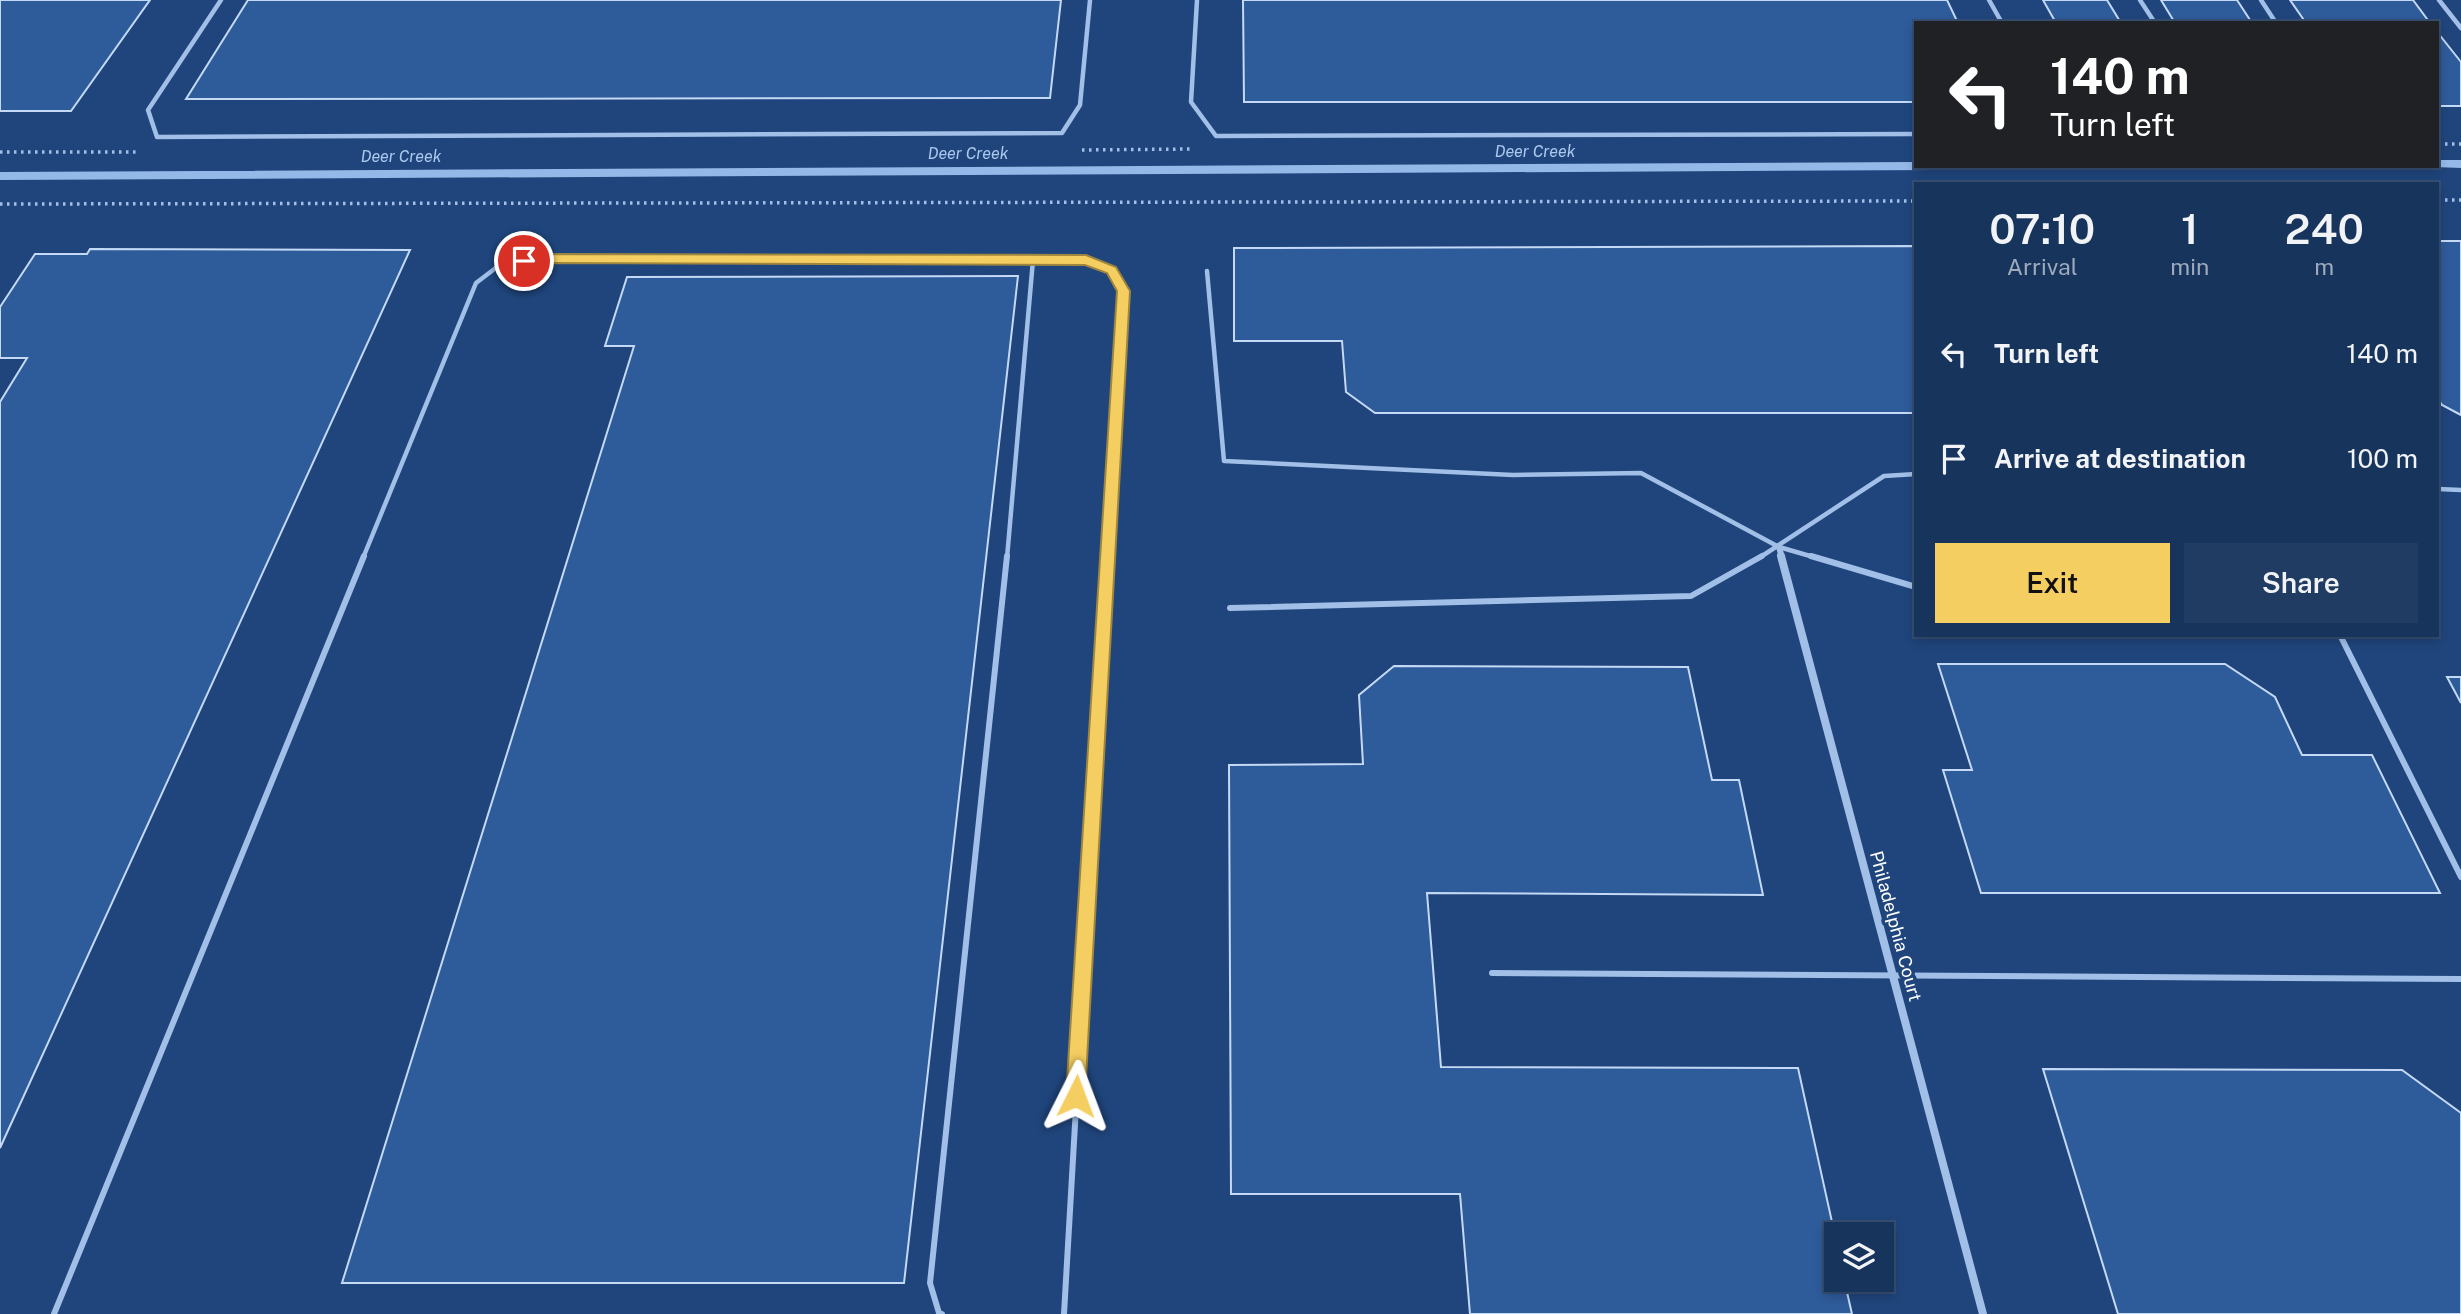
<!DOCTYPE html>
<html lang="en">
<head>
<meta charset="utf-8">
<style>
  :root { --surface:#17345d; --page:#203c63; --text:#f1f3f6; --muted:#9eaabc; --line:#364f72; --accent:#f5ce61 }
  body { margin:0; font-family:"Public Sans",sans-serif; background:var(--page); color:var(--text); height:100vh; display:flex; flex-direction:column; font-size:26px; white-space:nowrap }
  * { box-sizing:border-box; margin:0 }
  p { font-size:23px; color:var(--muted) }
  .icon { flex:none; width:38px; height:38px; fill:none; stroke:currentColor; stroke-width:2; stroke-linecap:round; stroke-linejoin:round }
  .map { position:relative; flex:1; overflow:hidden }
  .details { position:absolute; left:1914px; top:182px; width:525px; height:455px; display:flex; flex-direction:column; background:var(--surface); border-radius:0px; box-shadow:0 4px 10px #0003,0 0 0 2px var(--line) }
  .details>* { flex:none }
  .hud { position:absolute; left:1914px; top:21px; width:525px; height:147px; border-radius:0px; box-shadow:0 4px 10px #0003,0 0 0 2px var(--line); background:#202124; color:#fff; overflow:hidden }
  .fabs { position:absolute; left:1824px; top:1222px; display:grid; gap:14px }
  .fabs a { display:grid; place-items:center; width:70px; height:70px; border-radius:0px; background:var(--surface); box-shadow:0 4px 10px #0003,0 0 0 2px var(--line); font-size:35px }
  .pin { position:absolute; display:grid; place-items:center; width:60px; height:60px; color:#fff; margin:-30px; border:4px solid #fff; border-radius:50%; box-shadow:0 2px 7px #0007 }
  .me { position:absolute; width:77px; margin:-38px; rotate:3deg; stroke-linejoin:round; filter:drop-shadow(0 0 5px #0008) }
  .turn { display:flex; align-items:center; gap:24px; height:147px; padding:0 21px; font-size:32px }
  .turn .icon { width:91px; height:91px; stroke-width:2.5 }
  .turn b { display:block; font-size:49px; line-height:60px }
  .eta { display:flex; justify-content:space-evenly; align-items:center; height:119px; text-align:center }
  .eta b { font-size:42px; font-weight:600; line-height:49px }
  .action { display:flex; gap:14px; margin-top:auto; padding:14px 21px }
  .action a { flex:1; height:80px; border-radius:0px; background:var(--accent); color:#111; font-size:28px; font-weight:600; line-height:80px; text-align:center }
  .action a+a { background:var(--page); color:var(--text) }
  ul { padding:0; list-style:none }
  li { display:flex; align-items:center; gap:21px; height:105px; padding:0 21px }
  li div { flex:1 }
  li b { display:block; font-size:26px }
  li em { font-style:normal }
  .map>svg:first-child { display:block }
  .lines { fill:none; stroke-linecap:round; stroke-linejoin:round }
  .stream { fill:#94b9e8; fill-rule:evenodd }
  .building { fill:#2e5b9a; stroke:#c4d9f5; stroke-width:2 }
  .path { stroke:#a1bfe7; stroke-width:3.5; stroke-dasharray:2.5 4.5; stroke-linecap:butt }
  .service-far1 { stroke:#a1bfe7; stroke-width:4.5 }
  .service { stroke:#a1bfe7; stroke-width:6 }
  .minor-far1 { stroke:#a1bfe7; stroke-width:6 }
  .minor { stroke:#a1bfe7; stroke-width:8 }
  .route { fill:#f5ce61; stroke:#9f863f; stroke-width:2 }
  .labels { text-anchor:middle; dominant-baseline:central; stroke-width:7; stroke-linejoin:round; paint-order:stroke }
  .far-water-label { font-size:16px; font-style:italic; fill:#acc9ef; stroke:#1f457c }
  .street-label { font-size:18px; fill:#fff; stroke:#1f457c }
</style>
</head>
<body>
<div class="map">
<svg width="2461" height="1314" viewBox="0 0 2461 1314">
  <rect width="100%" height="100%" fill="#1f457c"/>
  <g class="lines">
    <g class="stream">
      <path d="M2438 160H2461V168L2434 167 2438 166Z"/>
      <path d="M1916 162V166H1941L1936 170 0 180V172Z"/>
    </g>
  </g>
  <g class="building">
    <path d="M0 0H150L71 111H0Z"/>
    <path d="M248 0H1061L1050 98 186 99Z"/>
    <path d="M1243 0H1947L1958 23H1916V102H1244Z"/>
    <path d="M2043 0H2107L2121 23H2056Z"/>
    <path d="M2161 0H2237L2252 23H2175Z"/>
    <path d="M2290 0H2413L2430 23H2306Z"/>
    <path d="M2438 33 2461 62V106H2438Z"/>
    <path d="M2438 241H2461V415L2442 405 2438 399Z"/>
    <path d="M1916 246V413H1375L1346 392 1342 341H1234V248Z"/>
    <path d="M90 249 410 250 0 1148V402L27 358H0V307L35 254H87Z"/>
    <path d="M1018 276 904 1283H342L634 346H605L627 277Z"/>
    <path d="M1938 664H2225L2275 697 2302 755H2372L2440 893H1981L1943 770H1972Z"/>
    <path d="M1394 666 1688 667 1712 780H1739L1763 895 1427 893 1441 1067 1798 1068 1836 1240V1279H1844L1852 1314H1470L1460 1194H1231L1229 765 1363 764 1359 695Z"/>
    <path d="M2447 677H2461V703Z"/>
    <path d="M2043 1069 2402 1070 2461 1113V1314H2118Z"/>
  </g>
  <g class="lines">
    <g class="path">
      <path d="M2438 144H2461"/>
      <path d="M1082 150 1193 149"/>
      <path d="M0 152H136"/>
      <path d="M2438 200H2461"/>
      <path d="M0 204 1916 201"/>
    </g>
    <g class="service-far1">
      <path d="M221 0 148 110 157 137 1062 133 1080 105 1090 0"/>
      <path d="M1197 0 1191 102 1216 136 1916 134"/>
      <path d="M1989 0 2002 23"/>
      <path d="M2140 0 2155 23"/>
      <path d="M2261 0 2276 23"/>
      <path d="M2439 0 2461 28"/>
      <path d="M1207 271 1224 461 1513 475 1641 473 1779 547 1817 558"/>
      <path d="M2438 489 2461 490"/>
      <path d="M363 558 476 283 501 264 547 258 1033 260"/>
      <path d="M1007 558 1033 260H1086L1112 270 1124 291 1108 558"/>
      <path d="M1759 558 1884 476 1916 474"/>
    </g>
    <g class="service">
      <path d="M1811 556 1916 587"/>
      <path d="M1230 608 1691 596 1762 556"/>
      <path d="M2340 635 2461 877"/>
      <path d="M1492 973 2461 979"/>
      <path d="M54 1314 364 556"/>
      <path d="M942 1314 939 1313 930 1283 1007 556"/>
      <path d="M1064 1314 1108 556"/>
    </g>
    <path class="minor-far1" d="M1779 547 1782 558"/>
    <path class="minor" d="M1781 556 1983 1314"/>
  </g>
  <path class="route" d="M547 254 1086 255 1116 267 1130 291 1085 1096 1083 1103 1076 1106 1069 1103 1066 1096 1117 291 1107 273 1085 265 547 263 524 266 518 261 524 257Z"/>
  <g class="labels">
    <g class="far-water-label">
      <text x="1535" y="151">Deer Creek</text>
      <text x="968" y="153">Deer Creek</text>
      <text x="401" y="156">Deer Creek</text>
    </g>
    <g class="street-label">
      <text transform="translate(1896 926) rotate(75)">Philadelphia Court</text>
    </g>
  </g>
</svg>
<div class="fabs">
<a><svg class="icon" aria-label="layers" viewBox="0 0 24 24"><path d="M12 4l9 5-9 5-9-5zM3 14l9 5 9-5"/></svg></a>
</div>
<div class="pin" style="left:524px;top:261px;background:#d93025"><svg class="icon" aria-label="arrive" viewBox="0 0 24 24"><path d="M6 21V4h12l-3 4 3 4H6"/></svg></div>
<svg class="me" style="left:1076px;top:1096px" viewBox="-20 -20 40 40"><path d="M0-17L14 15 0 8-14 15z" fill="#f5ce61" stroke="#fff" stroke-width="4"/></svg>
<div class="hud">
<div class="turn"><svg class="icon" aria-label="left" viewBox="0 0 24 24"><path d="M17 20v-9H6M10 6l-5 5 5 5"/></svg><div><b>140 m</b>Turn left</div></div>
</div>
<section class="details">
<div class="eta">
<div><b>07:10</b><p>Arrival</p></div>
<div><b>1</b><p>min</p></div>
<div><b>240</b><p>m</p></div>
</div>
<ul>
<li><svg class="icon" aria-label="left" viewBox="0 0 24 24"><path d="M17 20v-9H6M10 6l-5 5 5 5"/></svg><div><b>Turn left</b></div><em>140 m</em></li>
<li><svg class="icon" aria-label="arrive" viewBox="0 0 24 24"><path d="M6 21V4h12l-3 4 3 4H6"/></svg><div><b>Arrive at destination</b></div><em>100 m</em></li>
</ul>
<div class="action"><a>Exit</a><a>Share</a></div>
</section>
</div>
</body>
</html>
